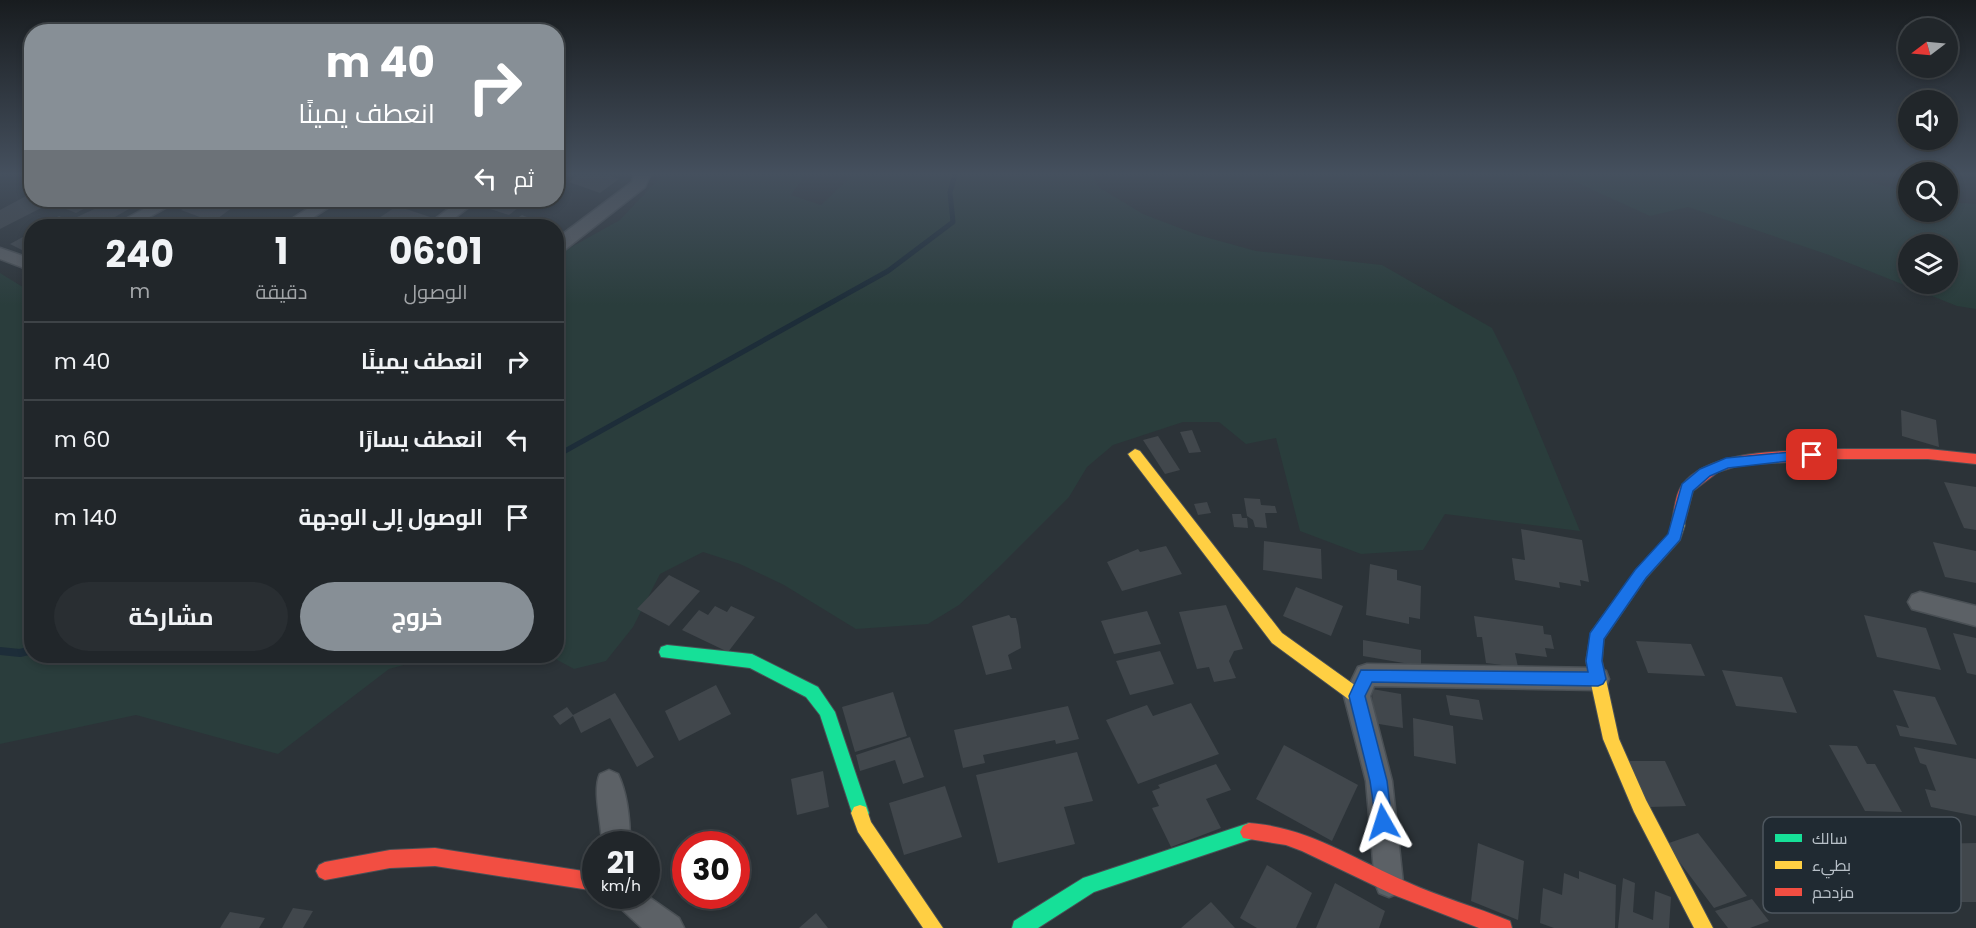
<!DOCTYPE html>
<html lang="ar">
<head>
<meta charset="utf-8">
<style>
  :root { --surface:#21262a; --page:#292e32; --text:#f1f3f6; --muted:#a2a5a8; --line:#3e4347; --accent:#878f96 }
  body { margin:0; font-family:Poppins,Cairo,sans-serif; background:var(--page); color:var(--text); direction:rtl; height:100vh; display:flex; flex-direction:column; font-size:22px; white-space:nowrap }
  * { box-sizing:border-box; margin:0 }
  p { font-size:20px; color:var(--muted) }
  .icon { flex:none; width:33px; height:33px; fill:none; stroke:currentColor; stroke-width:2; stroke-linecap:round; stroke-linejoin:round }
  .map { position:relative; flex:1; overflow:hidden; direction:ltr }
  .drawer { position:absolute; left:24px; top:219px; width:540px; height:444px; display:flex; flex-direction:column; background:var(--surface); border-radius:24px; box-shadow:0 3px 9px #0003,0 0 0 2px var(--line); direction:rtl }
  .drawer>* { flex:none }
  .guide { position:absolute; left:24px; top:24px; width:540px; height:183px; border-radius:24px; box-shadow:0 3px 9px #0003,0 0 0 2px var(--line); direction:rtl; background:#878f96; color:#fff; overflow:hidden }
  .needle { width:39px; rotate:254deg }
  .controls { position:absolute; left:1898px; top:18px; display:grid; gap:12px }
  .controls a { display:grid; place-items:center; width:60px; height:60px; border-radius:50%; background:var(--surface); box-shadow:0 3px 9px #0003,0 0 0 2px var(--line); font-size:30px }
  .speed { position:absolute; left:582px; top:831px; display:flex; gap:12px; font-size:30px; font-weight:700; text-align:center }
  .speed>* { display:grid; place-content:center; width:78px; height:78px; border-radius:50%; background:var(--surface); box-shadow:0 3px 9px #0003,0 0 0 2px var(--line); line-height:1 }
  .speed small { font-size:15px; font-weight:400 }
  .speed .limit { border:9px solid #d22; background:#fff; color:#111 }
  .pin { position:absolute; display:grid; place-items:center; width:51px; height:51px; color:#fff; margin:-26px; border-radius:12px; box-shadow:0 3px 9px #0006 }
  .me { position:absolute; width:66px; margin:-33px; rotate:354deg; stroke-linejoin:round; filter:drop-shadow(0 0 4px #0008) }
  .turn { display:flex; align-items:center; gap:21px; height:126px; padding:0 30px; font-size:27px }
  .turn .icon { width:78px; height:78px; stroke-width:2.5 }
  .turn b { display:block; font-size:42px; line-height:51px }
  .then { display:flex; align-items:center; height:57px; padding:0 30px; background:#0003; gap:12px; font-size:22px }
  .eta { display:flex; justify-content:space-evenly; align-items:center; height:102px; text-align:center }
  .eta b { font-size:36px; font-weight:700; line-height:42px }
  .primary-button { display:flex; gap:12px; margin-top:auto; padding:12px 30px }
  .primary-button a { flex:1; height:69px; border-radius:36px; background:var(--accent); color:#fff; font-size:24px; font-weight:700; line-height:69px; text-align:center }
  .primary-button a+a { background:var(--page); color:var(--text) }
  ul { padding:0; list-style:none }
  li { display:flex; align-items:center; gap:18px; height:78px; padding:0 30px; border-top:2px solid var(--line) }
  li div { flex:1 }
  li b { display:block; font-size:22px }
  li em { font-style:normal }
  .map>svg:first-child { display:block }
  .green { fill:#2a3d3c; fill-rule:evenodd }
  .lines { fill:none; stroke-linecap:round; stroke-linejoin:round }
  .stream-far1 { stroke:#1d2d39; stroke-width:5 }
  .stream { stroke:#1d2d39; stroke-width:8 }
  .building { fill:#41474c }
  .street-casing { stroke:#4a5055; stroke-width:3 }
  .fast-casing { stroke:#4a5055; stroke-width:2 }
  .slow-casing { stroke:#4a5055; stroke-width:2 }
  .jam-casing { stroke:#4a5055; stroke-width:2 }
  .street { fill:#5c6166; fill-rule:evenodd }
  .fast { fill:#16e098; fill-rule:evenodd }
  .slow { fill:#ffcf43; fill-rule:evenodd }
  .jam { fill:#f24e42; fill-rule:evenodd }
  .route { fill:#1a73e8; stroke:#114b97; stroke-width:1.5 }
  .key { fill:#202a32; stroke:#4e575f; stroke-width:1.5 }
  .key-label { font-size:16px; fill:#b8c0c8 }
</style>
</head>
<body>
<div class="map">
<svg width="1976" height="928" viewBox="0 0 1976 928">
  <rect width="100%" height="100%" fill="#2c3338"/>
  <g class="green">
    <path d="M662 175H805L791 195 821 205 853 175H1092L1100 188 1143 214 1198 235 1256 251 1382 265 1492 328 1515 374 1580 531 1445 514 1423 550 1361 554 1300 531 1276 438 1246 444 1219 422H1183L1113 445 1087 467 1069 497 998 568 959 605 928 624 856 629 784 585 740 564 703 552 660 574 633 627 606 661 574 669 550 656H556L557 255 620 220Z"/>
    <path d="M1560 175H1842L1908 192V212H1947V202L1976 204V309L1957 306 1829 255 1688 207 1650 216ZM1908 244H1947V284H1908Z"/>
    <path d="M0 273 31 292 32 656H436L389 669 278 754 136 715 0 744Z"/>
  </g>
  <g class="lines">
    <path class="stream-far1" d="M556 456 888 271 953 222 950 192 955 175"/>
    <path class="stream" d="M0 651 20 653 32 650"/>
  </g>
  <g class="building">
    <path d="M578 175H608L619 179 600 193 569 182Z"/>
    <path d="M1947 175H1956L1955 187 1947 185Z"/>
    <path d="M26 196 47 205 0 229V210Z"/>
    <path d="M72 200H100L76 213 59 206Z"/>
    <path d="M114 200 143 201 99 226 77 217Z"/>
    <path d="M198 200H238L241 201 213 222 181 210Z"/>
    <path d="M279 200H306L296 206Z"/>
    <path d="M364 200H403L387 209Z"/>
    <path d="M499 200H528L509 215 487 208Z"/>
    <path d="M397 206 430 217 417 226H367Z"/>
    <path d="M522 215 549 226H505Z"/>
    <path d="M59 216 81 226H35L43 225Z"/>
    <path d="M32 232V255L10 244Z"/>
    <path d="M1901 410 1936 420 1939 447 1902 436Z"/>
    <path d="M1192 430 1201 452 1189 453 1180 432Z"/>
    <path d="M1158 436 1180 470 1165 474 1143 440Z"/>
    <path d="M1944 482 1976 487V530L1964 528Z"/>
    <path d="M1244 498 1260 499 1261 505 1275 506 1277 513H1265L1267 528 1255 527 1253 520 1247 516Z"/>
    <path d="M1207 502 1211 513 1198 515 1194 504Z"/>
    <path d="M1232 514H1241L1242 518H1247L1248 528 1234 527Z"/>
    <path d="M1521 529 1582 540 1589 582 1580 580 1581 586 1559 582 1560 588 1515 580 1512 558 1525 560Z"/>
    <path d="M1264 541 1321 549 1322 579 1263 570Z"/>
    <path d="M1933 542 1976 551V583L1945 577Z"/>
    <path d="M1166 546 1182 574 1122 591 1107 562 1138 549 1140 552Z"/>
    <path d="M1370 564 1397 570V580L1421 586 1420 619 1409 617V624L1366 615Z"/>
    <path d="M669 575 700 591 669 626 637 609Z"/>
    <path d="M1296 587 1343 606 1331 636 1283 616Z"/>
    <path d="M1226 605 1243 649 1234 651 1229 661 1236 678 1214 682 1209 667 1197 669 1179 612Z"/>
    <path d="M715 606 727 612 731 606 755 617 728 652 682 630 699 610 708 615Z"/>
    <path d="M1147 611 1161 644 1114 654 1101 621Z"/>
    <path d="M1009 615 1011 618H1016L1018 626 1021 648 1008 655 1012 669 986 675 972 626Z"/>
    <path d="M1864 615 1926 628 1941 670 1877 657Z"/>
    <path d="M1474 616 1543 626 1544 634 1551 635 1554 649 1545 648 1547 657 1515 653 1518 667 1486 663 1482 637H1477Z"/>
    <path d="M1953 633 1976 638V675L1967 673Z"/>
    <path d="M1363 640 1421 650V666L1363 656Z"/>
    <path d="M1636 641 1691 644 1705 676 1648 673Z"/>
    <path d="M1160 651 1174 684 1130 695 1116 661Z"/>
    <path d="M1722 670 1782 677 1797 713 1736 706Z"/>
    <path d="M716 685 731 714 679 741 665 711Z"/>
    <path d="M1372 689 1401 694 1403 728 1373 723Z"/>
    <path d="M1893 690 1935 697 1957 745 1900 736 1896 725 1909 728Z"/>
    <path d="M893 692 907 736 855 752 842 707Z"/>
    <path d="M615 693 654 757 637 767 610 718 581 733 573 716 560 725 553 716 567 707 573 715Z"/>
    <path d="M1446 695 1479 700 1483 720 1450 715Z"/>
    <path d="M1191 703 1219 754 1138 784 1106 720 1147 705 1153 716Z"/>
    <path d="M1068 706 1079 739 1056 744 1055 740 983 755 985 763 963 768 954 730Z"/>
    <path d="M1413 718 1453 726 1456 764 1414 756Z"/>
    <path d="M910 737 924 777 903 784 895 760 860 771 856 755Z"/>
    <path d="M1284 745 1358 785 1332 841 1256 799Z"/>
    <path d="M1829 745 1857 746 1867 764H1875L1902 812 1865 811Z"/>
    <path d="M1914 747 1976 759V816L1931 807 1925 789 1936 791 1926 765 1920 763Z"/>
    <path d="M1077 752 1093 801 1064 807 1075 844 998 863 976 775Z"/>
    <path d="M1629 761H1665L1686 806 1649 807Z"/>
    <path d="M1216 764 1231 790 1206 799 1221 828 1171 847 1152 808 1159 806 1152 791 1160 788 1158 785Z"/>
    <path d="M823 771 829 807 797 815 791 779Z"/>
    <path d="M945 786 962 837 904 855 889 803Z"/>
    <path d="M1698 833 1747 896 1714 908 1666 844Z"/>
    <path d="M1478 843 1524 861 1518 920 1471 901Z"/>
    <path d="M1976 843V902H1952L1934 872H1947L1930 844Z"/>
    <path d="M1267 865 1312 893 1296 928H1257L1240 918Z"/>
    <path d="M1579 871 1616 885 1615 928H1554L1540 923 1543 888 1562 895 1564 873 1579 879Z"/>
    <path d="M1623 878 1635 883 1633 912 1653 920 1655 891 1671 897 1669 928H1618Z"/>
    <path d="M1335 883 1385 911 1379 928H1316Z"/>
    <path d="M1752 899 1769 921 1750 928H1728L1715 911Z"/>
    <path d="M1211 902 1235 928H1181Z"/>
    <path d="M293 908 313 911 303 928H282Z"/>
    <path d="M230 912 265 918 259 928H220Z"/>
    <path d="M816 913 828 928H799Z"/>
  </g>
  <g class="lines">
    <defs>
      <g id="street">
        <path d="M634 175H650L645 187 562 252 556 253V239L632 182Z"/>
        <path d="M160 200H180L133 226H113Z"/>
        <path d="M321 200H340L300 226H281Z"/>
        <path d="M460 200H478L444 226H426Z"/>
        <path d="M0 248 32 259V271L0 259Z"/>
        <path d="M1920 592 1976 606V626L1912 609 1908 602 1912 595Z"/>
        <path d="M1367 664 1597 668 1606 671 1609 679 1606 687 1597 690 1374 686 1370 696 1392 781 1403 883 1399 893 1389 897 1379 893 1375 883 1366 781 1344 696 1358 667Z"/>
        <path d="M609 770 618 774C628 795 630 822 630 844H602C602 824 592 790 600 774Z"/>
        <path d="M646 895 679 918 684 928H642L618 906 614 896Z"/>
      </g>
      <g id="fast">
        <path d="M667 645 752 654 818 687 835 712 869 813 866 819 860 821 854 819 820 715 806 697 750 668 661 657 659 652 661 647Z"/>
        <path d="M1249 823 1255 826 1258 832 1255 838 1094 892 1038 928H1012L1014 921 1083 878Z"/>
      </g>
      <g id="slow">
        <path d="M1135 449 1140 451 1282 633 1363 691 1365 696 1363 701 1357 703 1351 701 1272 643 1130 457 1128 454Z"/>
        <path d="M1678 519 1683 521 1685 525 1680 540 1646 578 1604 639 1602 661 1619 739 1646 800 1713 928H1694L1634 812 1603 739 1586 661 1591 632 1636 570 1669 534 1673 521Z"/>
        <path d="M860 805 866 807 871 822 943 928H923L858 832 851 813 854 807Z"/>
      </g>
      <g id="jam">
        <path d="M1836 449H1928L1976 454V464L1928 459H1836L1740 465 1718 472 1693 491 1683 529H1673L1671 525C1674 514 1675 494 1682 485 1711 447 1792 452 1836 449Z"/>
        <path d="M1249 823C1308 827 1354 859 1407 882 1440 897 1476 907 1510 921L1512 928H1479L1394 895 1302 851 1286 845 1243 838 1240 832 1243 826Z"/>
        <path d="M435 848 596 873V891L435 866 390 868 325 880 319 877 316 871 319 865 325 862 390 850Z"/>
      </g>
    </defs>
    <use href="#street" class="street-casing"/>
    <use href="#fast" class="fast-casing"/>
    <use href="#slow" class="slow-casing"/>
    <use href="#jam" class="jam-casing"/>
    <use href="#street" class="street"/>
    <use href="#fast" class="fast"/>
    <use href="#slow" class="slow"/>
    <use href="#jam" class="jam"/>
  </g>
  <linearGradient id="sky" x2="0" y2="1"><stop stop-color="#181c1f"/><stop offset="0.57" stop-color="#45505e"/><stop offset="1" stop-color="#45505e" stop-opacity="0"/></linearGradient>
  <rect width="1976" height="305" fill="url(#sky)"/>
  <path class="route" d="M1812 450 1818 455 1816 458 1728 468 1710 476 1693 491 1680 540 1646 578 1604 639 1602 661 1606 679 1603 684 1598 686 1372 682 1365 696 1387 781 1392 822 1389 828 1383 830 1377 828 1370 781 1349 696 1361 670 1588 672 1586 661 1590 633 1635 570 1668 534 1682 484 1700 469 1726 458Z"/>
  <rect x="1763" y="817" width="198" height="96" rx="9" class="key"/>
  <rect x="1775" y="834" width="27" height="8" fill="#16e098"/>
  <rect x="1775" y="861" width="27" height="8" fill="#ffcf43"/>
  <rect x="1775" y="888" width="27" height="8" fill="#f24e42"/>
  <g class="key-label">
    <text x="1812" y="844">سالك</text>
    <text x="1812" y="871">بطيء</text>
    <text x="1812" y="898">مزدحم</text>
  </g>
</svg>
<div class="controls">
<a><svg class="needle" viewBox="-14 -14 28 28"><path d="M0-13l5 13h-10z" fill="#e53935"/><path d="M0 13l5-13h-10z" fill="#a2a5a8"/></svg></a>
<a><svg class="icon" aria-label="sound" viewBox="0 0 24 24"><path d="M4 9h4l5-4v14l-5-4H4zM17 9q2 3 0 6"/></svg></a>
<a><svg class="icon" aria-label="search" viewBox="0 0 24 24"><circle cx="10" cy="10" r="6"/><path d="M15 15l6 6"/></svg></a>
<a><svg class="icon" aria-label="layers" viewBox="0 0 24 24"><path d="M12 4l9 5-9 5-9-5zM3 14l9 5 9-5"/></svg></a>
</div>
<div class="speed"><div>21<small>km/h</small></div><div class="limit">30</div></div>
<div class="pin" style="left:1812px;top:455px;background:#d93025"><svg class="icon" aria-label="arrive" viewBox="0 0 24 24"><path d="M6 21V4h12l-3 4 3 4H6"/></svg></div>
<svg class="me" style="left:1383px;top:822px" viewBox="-20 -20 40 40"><path d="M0-17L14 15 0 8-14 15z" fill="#1a73e8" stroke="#fff" stroke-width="4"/></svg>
<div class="guide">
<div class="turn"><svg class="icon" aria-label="right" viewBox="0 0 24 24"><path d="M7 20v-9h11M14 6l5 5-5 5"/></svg><div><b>40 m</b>انعطف يمينًا</div></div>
<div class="then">ثم<svg class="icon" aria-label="left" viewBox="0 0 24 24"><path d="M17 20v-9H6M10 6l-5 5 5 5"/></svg></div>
</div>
<section class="drawer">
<div class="eta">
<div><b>06:01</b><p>الوصول</p></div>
<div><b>1</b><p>دقيقة</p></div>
<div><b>240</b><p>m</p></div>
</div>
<ul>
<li><svg class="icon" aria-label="right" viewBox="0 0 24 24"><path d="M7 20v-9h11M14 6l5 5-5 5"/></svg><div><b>انعطف يمينًا</b></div><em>40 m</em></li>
<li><svg class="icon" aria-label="left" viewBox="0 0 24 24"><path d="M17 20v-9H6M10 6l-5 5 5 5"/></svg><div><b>انعطف يسارًا</b></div><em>60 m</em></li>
<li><svg class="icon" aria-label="arrive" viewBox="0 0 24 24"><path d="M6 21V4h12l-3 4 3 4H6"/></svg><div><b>الوصول إلى الوجهة</b></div><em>140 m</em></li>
</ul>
<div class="primary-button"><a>خروج</a><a>مشاركة</a></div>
</section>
</div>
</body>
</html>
